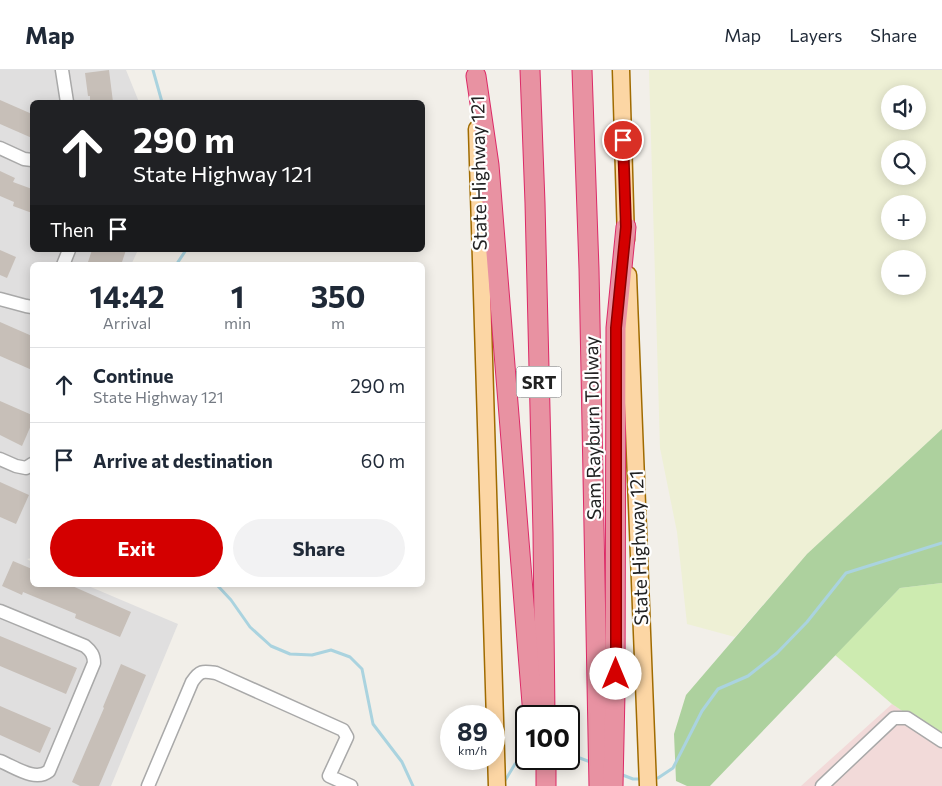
<!DOCTYPE html>
<html lang="en">
<head>
<meta charset="utf-8">
<style>
  :root { --surface:#fff; --page:#f2f2f3; --text:#1f2937; --muted:#747a83; --line:#e0e1e3; --accent:#d40000 }
  body { margin:0; font-family:Commissioner,sans-serif; background:var(--page); color:var(--text); height:100vh; display:flex; flex-direction:column; font-size:19px; white-space:nowrap }
  * { box-sizing:border-box; margin:0 }
  p { font-size:16px; color:var(--muted) }
  .icon { flex:none; width:28px; height:28px; fill:none; stroke:currentColor; stroke-width:2; stroke-linecap:round; stroke-linejoin:round }
  .map { position:relative; flex:1; overflow:hidden }
  .panel { position:absolute; left:30px; top:192px; width:395px; height:325px; display:flex; flex-direction:column; background:var(--surface); border-radius:8px; box-shadow:0 2px 12px #0003 }
  .panel>* { flex:none }
  .banner { position:absolute; left:30px; top:30px; width:395px; height:152px; border-radius:8px; box-shadow:0 2px 12px #0003; background:#202124; color:#fff; overflow:hidden }
  .controls { position:absolute; left:881px; top:15px; display:grid; gap:10px }
  .controls a { display:grid; place-items:center; width:45px; height:45px; border-radius:50%; background:var(--surface); box-shadow:0 2px 12px #0003; font-size:25px }
  .speed { position:absolute; left:440px; top:635px; display:flex; gap:10px; font-size:25px; font-weight:700; text-align:center }
  .speed>* { display:grid; place-content:center; width:65px; height:65px; border-radius:50%; background:var(--surface); box-shadow:0 2px 12px #0003; line-height:1 }
  .speed small { font-size:12px; font-weight:400 }
  .speed .limit { border:2px solid #111; border-radius:8px; background:#fff; color:#111 }
  .pin { position:absolute; display:grid; place-items:center; width:42px; height:42px; color:#fff; margin:-21px; border:2px solid #fff; border-radius:50%; box-shadow:0 1px 5px #0007 }
  .me { position:absolute; width:55px; margin:-28px; rotate:0deg; stroke-linejoin:round; filter:drop-shadow(0 0 4px #0008) }
  .turn { display:flex; align-items:center; gap:18px; height:105px; padding:0 20px; font-size:22px }
  .turn .icon { width:65px; height:65px; stroke-width:2.5 }
  .turn b { display:block; font-size:35px; line-height:42px }
  .then { display:flex; align-items:center; height:48px; padding:0 20px; background:#0003; gap:10px; font-size:19px }
  .eta { display:flex; justify-content:space-evenly; align-items:center; height:85px; text-align:center }
  .eta b { font-size:30px; font-weight:700; line-height:35px }
  .button { display:flex; gap:10px; margin-top:auto; padding:10px 20px }
  .button a { flex:1; height:58px; border-radius:30px; background:var(--accent); color:#fff; font-size:20px; font-weight:700; line-height:58px; text-align:center }
  .button a+a { background:var(--page); color:var(--text) }
  ul { padding:0; list-style:none }
  li { display:flex; align-items:center; gap:15px; height:75px; padding:0 20px; border-top:1px solid var(--line) }
  li div { flex:1 }
  li b { display:block; font-size:19px }
  li em { font-style:normal }
  header { display:flex; align-items:center; gap:30px; box-sizing:border-box; height:70px; padding:0 25px; background:var(--surface); border-bottom:1px solid var(--line) }
  header strong { font-size:24px }
  nav { display:flex; gap:28px; margin-inline-start:auto; font-size:18px }
  .map>svg:first-child { display:block }
  .residential { fill:#e0dfdf }
  .commercial { fill:#f2dad9 }
  .farmland { fill:#eef0d5; fill-rule:evenodd }
  .grass { fill:#cdebb0 }
  .forest { fill:#add19e }
  .lines { fill:none; stroke-linecap:round; stroke-linejoin:round }
  .stream { stroke:#aad3df; stroke-width:3 }
  .building { fill:#c7bfb8 }
  .minor-casing { stroke:#a9a9a9; stroke-width:15 }
  .major-casing { stroke:#a06b00; stroke-width:19 }
  .highway-casing { stroke:#dc2a67; stroke-width:21 }
  .minor { stroke:#fff; stroke-width:12 }
  .major { stroke:#fcd6a4; stroke-width:16 }
  .highway { stroke:#e892a2; stroke-width:19 }
  .route-casing { stroke:#8a0000; stroke-width:12 }
  .route { stroke:#d40000; stroke-width:9 }
  .labels { text-anchor:middle; dominant-baseline:central; stroke-width:4.5; stroke-linejoin:round; paint-order:stroke }
  .shield { fill:#fff; stroke:#646464; stroke-width:1 }
  .shield-label { font-size:18px; font-weight:bold; fill:#222 }
  .street-label { font-size:19px; fill:#222; stroke:#fff }
</style>
</head>
<body>
<header>
<strong>Map</strong>
<nav><a>Map</a><a>Layers</a><a>Share</a></nav>
</header>
<div class="map">
<svg width="942" height="716" viewBox="0 0 942 716">
  <rect width="100%" height="100%" fill="#f2efe9"/>
  <path class="residential" d="M0 0H126L139 32H32V180H138L131 195H32V488L27 489 32 492V515H86L178 554 111 716H0Z"/>
  <path class="commercial" d="M892 634 942 668V716H801Z"/>
  <path class="farmland" d="M649 0H942V359L807 484 735 567 687 554 677 462 660 378ZM890 24H918V51H890ZM890 79H918V106H890ZM890 134H918V161H890ZM890 189H918V216H890Z"/>
  <path class="grass" d="M942 513V668L892 634 835 585 900 518Z"/>
  <path class="forest" d="M942 359V513L900 518 710 716H687L676 711 674 664 686 625 807 484Z"/>
  <g class="lines">
    <g class="stream">
      <path d="M153 0 162 32"/>
      <path d="M176 195 186 180"/>
      <path d="M217 515 231 530 250 557 271 576 290 584 312 585 331 580 350 587 362 599 373 654 402 692 413 716"/>
      <path d="M569 684 593 693"/>
      <path d="M620 704 633 709H642"/>
      <path d="M654 708H658L673 698 702 641 718 619 748 606 777 583 807 552 846 503 942 473"/>
      <path d="M503 714 515 694 526 687"/>
    </g>
  </g>
  <g class="building">
    <path d="M109 0 113 32H90V26H88L85 3Z"/>
    <path d="M0 30 32 44V68L0 54Z"/>
    <path d="M0 101 15 108 13 112 32 119V143L13 136 14 132 0 126Z"/>
    <path d="M0 180 16 187 7 208 0 205Z"/>
    <path d="M92 180H126L121 195H87Z"/>
    <path d="M0 252 32 266V300L0 286Z"/>
    <path d="M0 331 32 345V353L22 376 0 365Z"/>
    <path d="M0 412 29 425 16 454 0 447Z"/>
    <path d="M13 491 32 499V515H70L131 542 120 567 75 548 76 544 23 522 22 525 2 516Z"/>
    <path d="M0 566 77 598 66 624 0 596Z"/>
    <path d="M121 594 146 605 99 716H80L72 712 104 638 103 637Z"/>
    <path d="M0 636 51 658 40 683 0 665Z"/>
  </g>
  <g class="lines">
    <defs>
      <g id="minor">
        <path d="M62 0 67 32"/>
        <path d="M0 78 24 89 32 90"/>
        <path d="M63 195 69 180"/>
        <path d="M0 229 26 236 32 237"/>
        <path d="M0 389 16 396 26 398 32 394"/>
        <path d="M0 541 85 576C91 581 94 585 94 593L49 701C35 712 15 697 0 691"/>
        <path d="M148 716 192 612C200 600 203 601 216 603L343 660 347 667 329 706 351 716"/>
        <path d="M822 716 894 648H907L942 671"/>
      </g>
      <g id="major">
        <path d="M621 0 626 170"/>
        <path d="M477 59 497 716"/>
        <path d="M628 205 648 716"/>
      </g>
      <g id="highway">
        <path d="M530 0 535 133 543 463 545 646"/>
        <path d="M582 0 589 199 599 716"/>
        <path d="M476 6 489 95 533 646"/>
        <path d="M546 689V716"/>
        <path d="M613 716 615 623 616 258 626 157"/>
      </g>
    </defs>
    <use href="#minor" class="minor-casing"/>
    <use href="#major" class="major-casing"/>
    <use href="#highway" class="highway-casing"/>
    <use href="#minor" class="minor"/>
    <use href="#major" class="major"/>
    <use href="#highway" class="highway"/>
  </g>
  <g class="lines">
    <defs>
      <path id="route" d="M616 604V258L626 157 623 70"/>
    </defs>
    <use href="#route" class="route-casing"/>
    <use href="#route" class="route"/>
  </g>
  <g class="labels">
    <rect class="shield" x="516.5" y="296.5" width="45" height="31" rx="4"/>
    <g class="shield-label">
      <text x="539" y="312">SRT</text>
    </g>
    <g class="street-label">
      <text transform="translate(478 103) rotate(-91)">State Highway 121</text>
      <text transform="translate(592 358) rotate(-91)">Sam Rayburn Tollway</text>
      <text transform="translate(638 478) rotate(-92)">State Highway 121</text>
    </g>
  </g>
</svg>
<div class="controls">
<a><svg class="icon" aria-label="sound" viewBox="0 0 24 24"><path d="M4 9h4l5-4v14l-5-4H4zM17 9q2 3 0 6"/></svg></a>
<a><svg class="icon" aria-label="search" viewBox="0 0 24 24"><circle cx="10" cy="10" r="6"/><path d="M15 15l6 6"/></svg></a>
<a>+</a>
<a>−</a>
</div>
<div class="speed"><div>89<small>km/h</small></div><div class="limit">100</div></div>
<div class="pin" style="left:623px;top:70px;background:#d93025"><svg class="icon" aria-label="arrive" viewBox="0 0 24 24"><path d="M6 21V4h12l-3 4 3 4H6"/></svg></div>
<svg class="me" style="left:616px;top:604px" viewBox="-20 -20 40 40"><circle r="19" fill="#fff"/><path d="M0-13L10 11 0 6-10 11z" fill="#d40000"/></svg>
<div class="banner">
<div class="turn"><svg class="icon" aria-label="ahead" viewBox="0 0 24 24"><path d="M12 20V5M6 11l6-6 6 6"/></svg><div><b>290 m</b>State Highway 121</div></div>
<div class="then">Then<svg class="icon" aria-label="arrive" viewBox="0 0 24 24"><path d="M6 21V4h12l-3 4 3 4H6"/></svg></div>
</div>
<section class="panel">
<div class="eta">
<div><b>14:42</b><p>Arrival</p></div>
<div><b>1</b><p>min</p></div>
<div><b>350</b><p>m</p></div>
</div>
<ul>
<li><svg class="icon" aria-label="ahead" viewBox="0 0 24 24"><path d="M12 20V5M6 11l6-6 6 6"/></svg><div><b>Continue</b><p>State Highway 121</p></div><em>290 m</em></li>
<li><svg class="icon" aria-label="arrive" viewBox="0 0 24 24"><path d="M6 21V4h12l-3 4 3 4H6"/></svg><div><b>Arrive at destination</b></div><em>60 m</em></li>
</ul>
<div class="button"><a>Exit</a><a>Share</a></div>
</section>
</div>
</body>
</html>
